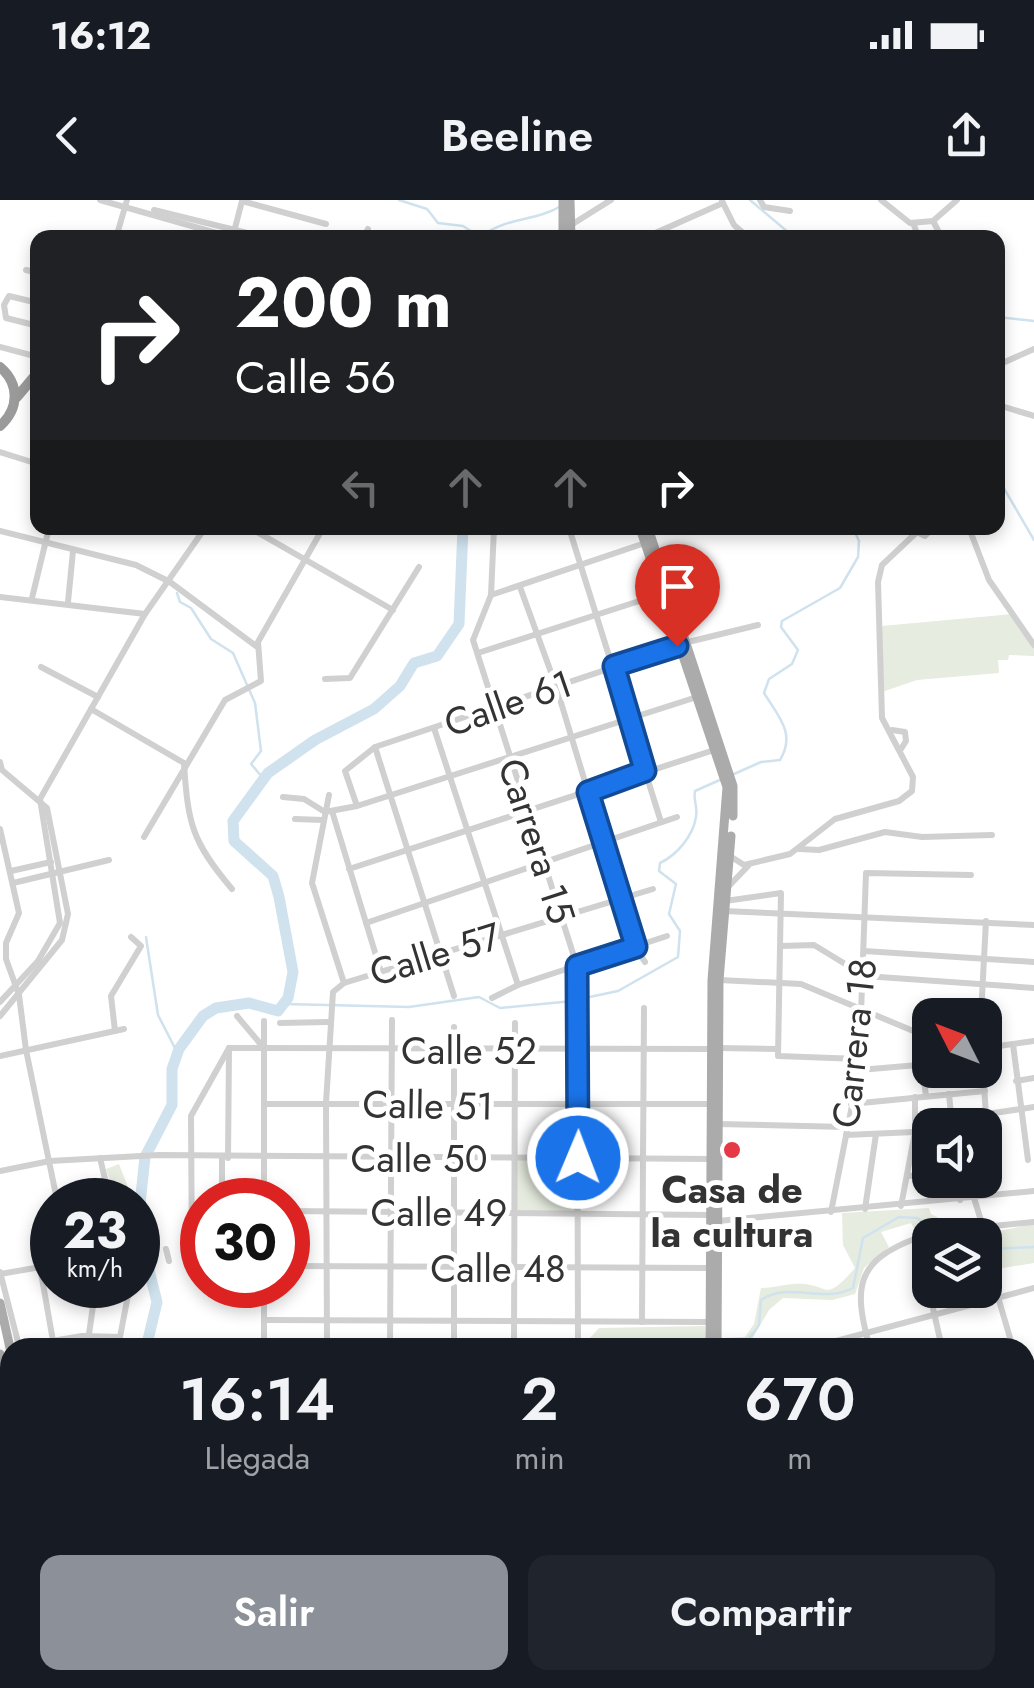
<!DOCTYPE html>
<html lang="es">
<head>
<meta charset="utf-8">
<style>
  :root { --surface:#171b24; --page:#20242c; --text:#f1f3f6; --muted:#9ea1a6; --accent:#8c9099 }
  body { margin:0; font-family:Jost,sans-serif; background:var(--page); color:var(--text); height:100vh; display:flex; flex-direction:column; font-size:38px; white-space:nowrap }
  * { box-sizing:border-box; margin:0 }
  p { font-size:32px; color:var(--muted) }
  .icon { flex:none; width:55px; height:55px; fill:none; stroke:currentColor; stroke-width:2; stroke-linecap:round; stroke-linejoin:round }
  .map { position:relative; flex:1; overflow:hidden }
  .panel { position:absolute; left:0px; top:1138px; width:1035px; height:352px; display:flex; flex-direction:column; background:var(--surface); border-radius:30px 30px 0 0; box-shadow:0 5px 15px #0003 }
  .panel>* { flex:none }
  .guide { position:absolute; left:30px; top:30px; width:975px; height:305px; border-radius:20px; box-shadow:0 5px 15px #0003; background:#202124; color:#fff; overflow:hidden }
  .needle { width:65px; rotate:312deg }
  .fabs { position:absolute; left:912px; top:798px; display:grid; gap:20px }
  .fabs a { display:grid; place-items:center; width:90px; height:90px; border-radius:20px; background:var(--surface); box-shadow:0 5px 15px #0003; font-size:50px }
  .speed { position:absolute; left:30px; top:978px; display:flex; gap:20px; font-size:50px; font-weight:700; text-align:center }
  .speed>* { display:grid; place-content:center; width:130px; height:130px; border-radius:50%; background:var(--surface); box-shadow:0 5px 15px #0003; line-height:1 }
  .speed small { font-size:25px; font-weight:400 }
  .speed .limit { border:15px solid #d22; background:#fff; color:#111 }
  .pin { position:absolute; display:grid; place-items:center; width:85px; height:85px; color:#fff; margin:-102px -42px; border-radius:50% 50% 50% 0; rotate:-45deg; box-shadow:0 0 10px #0007 }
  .pin .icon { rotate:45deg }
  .me { position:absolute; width:110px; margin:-55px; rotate:1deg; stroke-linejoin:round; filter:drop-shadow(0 0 8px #0008) }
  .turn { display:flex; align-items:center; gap:35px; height:210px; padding:0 40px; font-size:45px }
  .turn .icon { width:130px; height:130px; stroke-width:2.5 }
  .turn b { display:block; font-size:70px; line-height:85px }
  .lanes { display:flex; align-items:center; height:95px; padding:0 40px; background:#0003; justify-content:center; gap:50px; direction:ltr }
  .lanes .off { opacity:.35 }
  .eta { display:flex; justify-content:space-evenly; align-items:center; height:170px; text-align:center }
  .eta b { font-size:60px; font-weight:600; line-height:70px }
  .cta { display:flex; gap:20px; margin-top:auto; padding:20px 40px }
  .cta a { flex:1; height:115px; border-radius:20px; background:var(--accent); color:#fff; font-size:40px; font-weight:600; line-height:115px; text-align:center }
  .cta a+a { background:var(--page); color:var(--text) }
  .status { display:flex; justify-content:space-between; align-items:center; height:70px; padding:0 50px; background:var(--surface); direction:ltr }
  .status svg { height:28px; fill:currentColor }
  header { display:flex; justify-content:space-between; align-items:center; height:130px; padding:0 40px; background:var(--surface); font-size:45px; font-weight:600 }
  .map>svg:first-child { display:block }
  .green { fill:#e6ecdf }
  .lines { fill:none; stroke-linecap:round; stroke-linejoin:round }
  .stream { stroke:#cfe2ee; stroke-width:2.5 }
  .river { stroke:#cfe2ee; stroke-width:11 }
  .minor { stroke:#d0d0d0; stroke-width:6 }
  .major { stroke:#ababab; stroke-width:9 }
  .highway { stroke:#9a9a9a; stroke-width:10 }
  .route-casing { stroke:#114b97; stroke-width:25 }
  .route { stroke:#1a73e8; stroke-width:18 }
  .poi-dot { fill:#e63946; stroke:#fff; stroke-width:4 }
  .labels { text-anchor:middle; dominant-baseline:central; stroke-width:10; stroke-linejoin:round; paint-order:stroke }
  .street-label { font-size:38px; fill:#333; stroke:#fff }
  .poi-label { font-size:38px; font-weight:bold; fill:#333; stroke:#fff }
</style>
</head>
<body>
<div class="status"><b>16:12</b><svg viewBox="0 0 49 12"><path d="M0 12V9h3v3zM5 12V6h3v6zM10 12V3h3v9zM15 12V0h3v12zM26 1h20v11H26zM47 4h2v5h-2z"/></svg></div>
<header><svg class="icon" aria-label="back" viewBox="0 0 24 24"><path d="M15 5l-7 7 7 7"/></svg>Beeline<svg class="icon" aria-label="share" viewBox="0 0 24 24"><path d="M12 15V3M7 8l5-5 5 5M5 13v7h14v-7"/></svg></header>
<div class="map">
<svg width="1034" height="1488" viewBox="0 0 1034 1488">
  <rect width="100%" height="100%" fill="#fff"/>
  <g class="green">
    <path d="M1013 414 1034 445V456L1009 455 1008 460H998L999 473 917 480 882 492V426Z"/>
    <path d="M515 957 578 958V1011L515 1013Z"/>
    <path d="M119 964 128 987 114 993 106 969Z"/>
    <path d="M929 1008 931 1014 967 1033 978 1027 989 1033 1034 1024V1063L985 1071V1035H937L928 1026 925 1034H917L911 1023 881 1032 889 1047 864 1068 855 1094 832 1100 783 1098 769 1110 748 1146 723 1147V1138L745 1137 754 1124 761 1088C772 1088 782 1085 793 1084 831 1081 821 1107 855 1068L843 1045 842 1013Z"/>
    <path d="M705 1126 707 1147 581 1148 599 1128Z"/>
  </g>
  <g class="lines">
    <g class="stream">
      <path d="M399 0 427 9 438 23 463 26 480 37C508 16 535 22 561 6"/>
      <path d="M750 0 795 38"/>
      <path d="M998 117 1034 121"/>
      <path d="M998 278 1034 340"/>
      <path d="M177 393 180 402 191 408 211 439 233 453 255 503 261 551 251 564 263 578"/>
      <path d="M734 574 761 562 780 560C796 534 779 517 764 493L769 479 792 464 798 450 781 427 782 421 840 388 858 357 859 341 853 328"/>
      <path d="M146 737 158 815 178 854"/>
      <path d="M580 799 618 791 678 757 680 731 669 714 676 684 659 671 660 663C677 655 693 636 696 617 698 607 693 600 695 591L722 579"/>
      <path d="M285 804 409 807 479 797 500 808 573 801"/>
      <path d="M985 1049 1034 1047"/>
      <path d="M723 1144 746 1143 759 1125 761 1100C789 1081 822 1104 853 1088L863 1038 899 1017 917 1018 945 1035"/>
      <path d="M612 1148H658"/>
      <path d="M691 1148 705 1147"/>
    </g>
    <g class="river">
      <path d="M480 37V38"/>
      <path d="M138 1023 145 957 172 905V869L179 849 203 816 216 808 249 803 278 811 288 798 293 772 279 697 273 676 234 641 233 621 268 573 315 540 374 509 400 486 414 463 437 456 459 424 463 328"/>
      <path d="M138 1027 157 1102 146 1148"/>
      <path d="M235 1488 240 1480"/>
    </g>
    <g class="minor">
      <path d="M100 0 234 38"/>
      <path d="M760 0 764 7 790 11"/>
      <path d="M881 0 910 23 933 21 957 0"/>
      <path d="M242 1 326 24"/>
      <path d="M722 1 734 25 749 38"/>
      <path d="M154 10 268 38"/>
      <path d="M933 21 942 38"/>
      <path d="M913 23 919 38"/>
      <path d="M571 25 611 0"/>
      <path d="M235 28 242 1"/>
      <path d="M116 38 127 0"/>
      <path d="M363 38 368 29"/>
      <path d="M644 38 723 3"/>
      <path d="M26 70 38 73"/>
      <path d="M38 103 9 96 4 105 6 118 38 126"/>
      <path d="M0 147 38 157"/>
      <path d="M998 165 1034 149"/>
      <path d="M998 205 1034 216"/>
      <path d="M0 252 38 264"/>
      <path d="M250 328 393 410"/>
      <path d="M494 328 491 395 473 440 577 766 578 1143"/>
      <path d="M569 328 661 622"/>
      <path d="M969 328 989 380 1034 445"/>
      <path d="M0 331 136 365 170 382 256 446"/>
      <path d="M917 332 925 336 933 328"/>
      <path d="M520 387 556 486 635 747 645 762"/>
      <path d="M491 395 645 343"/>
      <path d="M0 397 145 414"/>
      <path d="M32 398 49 328"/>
      <path d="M68 402 73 351"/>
      <path d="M684 443 758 425"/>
      <path d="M478 453 661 394"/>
      <path d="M41 467 98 497"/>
      <path d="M325 479 350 478 419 367"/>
      <path d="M91 509 184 563"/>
      <path d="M434 528 518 785"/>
      <path d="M892 530 905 532 906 541 901 549"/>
      <path d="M375 547 454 796"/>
      <path d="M0 562 2 570 47 608 68 714 62 740 0 816"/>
      <path d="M184 564C188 624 192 642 232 689"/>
      <path d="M329 595 312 683 344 783"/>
      <path d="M283 597 304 599 325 612 357 606 700 496"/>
      <path d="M357 606 345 571 375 547 677 446"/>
      <path d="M332 611 381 772"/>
      <path d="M295 619 323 620"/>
      <path d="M0 629 19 713 6 743V759L19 795 26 850 57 1000"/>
      <path d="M144 637 225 500 261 481 258 442 323 328"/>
      <path d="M799 649 819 650 885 632 922 637 992 635"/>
      <path d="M730 656 744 665 790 654 835 619 899 601 912 591 913 577 882 518 878 382 882 365 917 332"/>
      <path d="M349 669 711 551"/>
      <path d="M11 671 51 662"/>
      <path d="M13 683 109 660"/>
      <path d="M729 686 748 666"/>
      <path d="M725 701 781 693 778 856 859 859"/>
      <path d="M724 711 1034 725"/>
      <path d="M366 723 677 617"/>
      <path d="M781 746 814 745 865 776 1034 788"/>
      <path d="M864 751 1034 762"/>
      <path d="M719 780 801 784 930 838"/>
      <path d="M492 798 518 785 667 736"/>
      <path d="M0 802 38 761 60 723 40 599 145 414 205 328"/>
      <path d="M981 815 986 721"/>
      <path d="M237 816 263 847"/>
      <path d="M280 823 328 822"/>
      <path d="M115 831 111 796 141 746 131 737"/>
      <path d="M1013 844 1028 960"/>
      <path d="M229 848 710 849"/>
      <path d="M719 848 776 849"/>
      <path d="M985 848 1034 841"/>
      <path d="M0 856 124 829"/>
      <path d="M922 865 926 896"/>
      <path d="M859 870 930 864"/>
      <path d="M1016 881 1034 878"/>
      <path d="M949 894 952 925"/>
      <path d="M265 904H710"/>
      <path d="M851 904 985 891"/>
      <path d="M987 914 1034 907"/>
      <path d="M717 924 846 927"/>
      <path d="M846 935 914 932"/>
      <path d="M100 958 110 1000"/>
      <path d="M228 958 229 849"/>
      <path d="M0 971 50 961 159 955 713 959"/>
      <path d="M908 976 930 974"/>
      <path d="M958 980 960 1000"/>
      <path d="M975 997 990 976 983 870"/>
      <path d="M974 998 983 1027 1034 1022"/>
      <path d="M222 1000V958"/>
      <path d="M264 1000V821"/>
      <path d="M901 1006 915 932V897"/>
      <path d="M865 1009 876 934"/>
      <path d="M288 1011 710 1015"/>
      <path d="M831 1012 859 870 866 673 971 675"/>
      <path d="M718 1021 1034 991"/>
      <path d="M166 1049 169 1061"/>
      <path d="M192 1065 191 916 229 848"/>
      <path d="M187 1066 202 1065"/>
      <path d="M288 1066 709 1068"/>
      <path d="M40 1067 53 1141"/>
      <path d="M0 1072 19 1146"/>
      <path d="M0 1074 52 1065"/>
      <path d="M993 1080 1013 1148"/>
      <path d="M264 1120 710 1122"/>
      <path d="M642 1122 644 808"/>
      <path d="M11 1148 82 1136 120 1137 130 1085"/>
      <path d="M87 1148 96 1085"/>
      <path d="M264 1148V1085"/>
      <path d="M327 1148 326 903 333 792 344 783 653 689"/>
      <path d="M390 1148 392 820"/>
      <path d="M454 1148V827"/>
      <path d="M514 1148 515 823"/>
      <path d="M810 1148 1034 1088"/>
      <path d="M870 1148C853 1088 855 1061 917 1038L942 1148"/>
      <path d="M1025 1177 1034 1174"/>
      <path d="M1025 1190 1034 1220"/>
      <path d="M0 1243 10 1242"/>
      <path d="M1025 1253 1034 1251"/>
      <path d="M0 1278 10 1276"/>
      <path d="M0 1323 10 1321"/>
      <path d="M1025 1419 1034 1390"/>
      <path d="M1025 1440 1034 1442"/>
      <path d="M22 1480 23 1488"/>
      <path d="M414 1480V1488"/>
      <path d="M529 1480V1488"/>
      <path d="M619 1480 620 1488"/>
      <path d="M676 1480V1488"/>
      <path d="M0 1481 10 1480"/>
      <path d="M78 1488 100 1480"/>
      <path d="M252 1488 254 1480"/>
      <path d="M325 1488V1480"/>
      <path d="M1011 1488 1012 1480"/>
    </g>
    <g class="major">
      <path d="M570 0 571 38"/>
      <path d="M563 38V0"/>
      <path d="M640 328 727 587 712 780 710 1148"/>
      <path d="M648 328 733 586V616"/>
      <path d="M0 1103 10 1148"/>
      <path d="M717 1148 719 780 731 636"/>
      <path d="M0 1154 10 1202"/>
      <path d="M68 1480 69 1488"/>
      <path d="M76 1480 78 1488"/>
      <path d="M711 1480V1488"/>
      <path d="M725 1480 726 1488"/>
    </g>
    <g class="highway">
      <path d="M0 167C20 184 19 209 0 226"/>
      <path d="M17 197 38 172"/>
    </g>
  </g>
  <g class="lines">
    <defs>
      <path id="route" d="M578 958 577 766 636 747 588 592 645 571 614 466 677 446"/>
    </defs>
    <use href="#route" class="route-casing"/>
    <use href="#route" class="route"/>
  </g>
  <circle class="poi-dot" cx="732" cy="950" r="10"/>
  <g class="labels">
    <g class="street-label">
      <text transform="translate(508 503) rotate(-19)">Calle 61</text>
      <text transform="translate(537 641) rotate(72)">Carrera 15</text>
      <text transform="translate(435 754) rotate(-17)">Calle 57</text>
      <text transform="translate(854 843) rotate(-84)">Carrera 18</text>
      <text x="469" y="850">Calle 52</text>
      <text transform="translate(428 905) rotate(1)">Calle 51</text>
      <text x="419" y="958">Calle 50</text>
      <text x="439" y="1012">Calle 49</text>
      <text x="498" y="1068">Calle 48</text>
    </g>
    <g class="poi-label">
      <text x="732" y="989">Casa de<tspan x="732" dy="44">la cultura</tspan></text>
    </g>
  </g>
</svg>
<div class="fabs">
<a><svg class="needle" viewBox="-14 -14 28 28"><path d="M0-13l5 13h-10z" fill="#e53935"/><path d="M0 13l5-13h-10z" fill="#9ea1a6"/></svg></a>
<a><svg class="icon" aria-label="sound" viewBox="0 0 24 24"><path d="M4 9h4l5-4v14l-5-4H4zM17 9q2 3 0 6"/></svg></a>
<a><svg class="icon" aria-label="layers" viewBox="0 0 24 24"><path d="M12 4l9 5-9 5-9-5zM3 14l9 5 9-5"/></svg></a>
</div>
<div class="speed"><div>23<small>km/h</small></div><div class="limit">30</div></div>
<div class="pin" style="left:677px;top:446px;background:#d93025"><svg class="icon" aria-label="arrive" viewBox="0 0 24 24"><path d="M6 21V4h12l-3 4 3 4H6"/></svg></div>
<svg class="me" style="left:578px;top:958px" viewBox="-20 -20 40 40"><circle r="17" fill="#1a73e8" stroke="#fff" stroke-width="3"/><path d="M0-11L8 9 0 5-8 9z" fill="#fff"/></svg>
<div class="guide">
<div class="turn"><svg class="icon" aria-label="right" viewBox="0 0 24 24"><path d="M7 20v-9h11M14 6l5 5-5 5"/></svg><div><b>200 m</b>Calle 56</div></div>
<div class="lanes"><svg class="icon off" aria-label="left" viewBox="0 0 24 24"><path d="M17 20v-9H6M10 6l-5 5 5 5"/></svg><svg class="icon off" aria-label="ahead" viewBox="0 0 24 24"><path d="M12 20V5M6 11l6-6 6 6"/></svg><svg class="icon off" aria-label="ahead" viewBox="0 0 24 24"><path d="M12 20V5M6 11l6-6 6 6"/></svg><svg class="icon" aria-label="right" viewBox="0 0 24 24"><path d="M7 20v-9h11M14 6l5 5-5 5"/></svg></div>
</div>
<section class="panel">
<div class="eta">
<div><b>16:14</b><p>Llegada</p></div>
<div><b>2</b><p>min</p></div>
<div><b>670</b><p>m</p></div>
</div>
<div class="cta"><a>Salir</a><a>Compartir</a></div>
</section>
</div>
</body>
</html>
